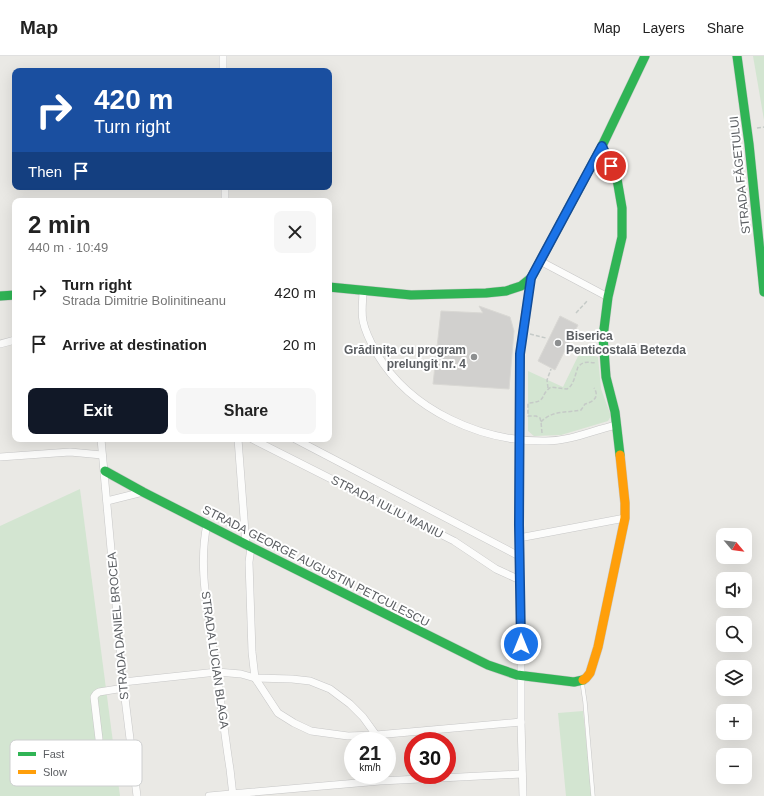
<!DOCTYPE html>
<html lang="en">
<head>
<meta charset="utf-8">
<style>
  :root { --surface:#fff; --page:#f6f6f6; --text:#222; --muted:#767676; --line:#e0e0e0; --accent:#111827 }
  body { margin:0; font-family:Helvetica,sans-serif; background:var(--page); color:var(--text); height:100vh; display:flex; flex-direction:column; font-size:15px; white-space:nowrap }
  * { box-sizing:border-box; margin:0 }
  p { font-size:13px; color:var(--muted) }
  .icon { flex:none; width:22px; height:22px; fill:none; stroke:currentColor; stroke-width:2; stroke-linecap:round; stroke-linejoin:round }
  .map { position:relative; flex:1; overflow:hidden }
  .side { position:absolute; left:12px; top:142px; width:320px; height:244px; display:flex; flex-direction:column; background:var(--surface); border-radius:8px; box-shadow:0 4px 16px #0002 }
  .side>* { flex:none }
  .hud { position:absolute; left:12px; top:12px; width:320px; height:122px; border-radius:8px; box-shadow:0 4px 16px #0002; background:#1a4fa0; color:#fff; overflow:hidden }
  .needle { width:26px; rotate:119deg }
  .buttons { position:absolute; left:716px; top:472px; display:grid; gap:8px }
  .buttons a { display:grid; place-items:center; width:36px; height:36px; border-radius:8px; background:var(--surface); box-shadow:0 4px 16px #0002; font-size:20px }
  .speed { position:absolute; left:344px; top:676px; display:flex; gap:8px; font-size:20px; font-weight:700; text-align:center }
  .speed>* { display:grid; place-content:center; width:52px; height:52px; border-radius:50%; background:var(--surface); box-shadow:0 4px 16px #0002; line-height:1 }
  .speed small { font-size:10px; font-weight:400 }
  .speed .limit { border:6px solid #d22; background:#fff; color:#111 }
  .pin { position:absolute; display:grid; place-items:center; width:34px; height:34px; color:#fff; margin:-17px; border:2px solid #fff; border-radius:50%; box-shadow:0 1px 4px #0007 }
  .me { position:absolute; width:44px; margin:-22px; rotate:0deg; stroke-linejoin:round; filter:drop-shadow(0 0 3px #0008) }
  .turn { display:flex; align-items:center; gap:14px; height:84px; padding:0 16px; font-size:18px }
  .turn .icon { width:52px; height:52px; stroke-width:2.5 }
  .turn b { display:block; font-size:28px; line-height:34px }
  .then { display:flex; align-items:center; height:38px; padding:0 16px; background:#0003; gap:8px; font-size:15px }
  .round { display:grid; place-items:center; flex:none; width:42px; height:42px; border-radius:8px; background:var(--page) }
  .overview { display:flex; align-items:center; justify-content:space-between; height:68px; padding:0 16px }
  h1 { font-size:24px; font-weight:600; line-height:30px }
  .cta { display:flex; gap:8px; margin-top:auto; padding:8px 16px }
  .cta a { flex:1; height:46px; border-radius:8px; background:var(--accent); color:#fff; font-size:16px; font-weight:600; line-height:46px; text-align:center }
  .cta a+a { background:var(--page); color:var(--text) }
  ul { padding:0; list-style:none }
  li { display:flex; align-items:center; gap:12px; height:52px; padding:0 16px }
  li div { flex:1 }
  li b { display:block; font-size:15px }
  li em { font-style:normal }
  header { display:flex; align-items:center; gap:24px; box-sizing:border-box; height:56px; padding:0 20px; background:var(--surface); border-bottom:1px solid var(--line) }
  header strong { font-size:19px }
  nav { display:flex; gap:22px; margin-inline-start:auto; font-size:14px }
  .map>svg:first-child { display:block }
  .green { fill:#d3e5d1 }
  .building { fill:#d1d0ce; stroke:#d9d8d4 }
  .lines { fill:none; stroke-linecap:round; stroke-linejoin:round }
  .lane-casing { stroke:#c7c7c7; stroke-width:4.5 }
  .street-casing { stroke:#c7c7c7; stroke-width:8 }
  .fast-casing { stroke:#c7c7c6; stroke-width:10 }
  .slow-casing { stroke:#c7c7c6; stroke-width:10 }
  .path { stroke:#c5cac7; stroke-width:1.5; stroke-dasharray:4 2; stroke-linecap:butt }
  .lane { stroke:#fcfcfb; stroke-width:3.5 }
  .street { stroke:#fcfcfb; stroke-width:7 }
  .fast { stroke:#30b455; stroke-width:9 }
  .slow { stroke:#ff9f0a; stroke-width:9 }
  .route-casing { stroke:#114b97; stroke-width:10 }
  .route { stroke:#1a73e8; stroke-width:7 }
  .poi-dot { fill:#8d8f90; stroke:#fff; stroke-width:1.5 }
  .labels { text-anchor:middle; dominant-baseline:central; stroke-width:4; stroke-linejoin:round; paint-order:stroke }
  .street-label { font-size:12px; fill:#5b5e62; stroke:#fff }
  .poi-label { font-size:12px; font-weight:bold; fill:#5b5e62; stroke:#fff; text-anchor:start }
  .key { fill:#fff; stroke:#cecfd0; stroke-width:1 }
  .key-label { font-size:11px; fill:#5b5e62 }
</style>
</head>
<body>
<header>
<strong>Map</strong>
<nav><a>Map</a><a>Layers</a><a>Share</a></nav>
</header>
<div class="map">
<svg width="764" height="740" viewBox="0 0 764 740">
  <rect width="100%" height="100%" fill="#eae9e5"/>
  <g class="green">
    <path d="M753 0H764V64Z"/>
    <path d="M580 296 598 301 601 333 611 360 608 365 561 379 534 380 528 375V315L563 331Z"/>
    <path d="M80 433 120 740H0V470Z"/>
    <path d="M583 655 592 740H566L558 657Z"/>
  </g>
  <g class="building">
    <path d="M479 250 510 261 514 275 509 333 433 328 441 255 483 257Z"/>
    <path d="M560 260 578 269 555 314 538 305Z"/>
  </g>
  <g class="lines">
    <defs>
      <path id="lane" d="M582 626 585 646 593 740"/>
      <g id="street">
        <path d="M223 0V15"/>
        <path d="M225 131V145"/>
        <path d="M540 205 608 241"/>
        <path d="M363 234C363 244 361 256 363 265 365 275 372 289 377 298 411 355 482 386 546 385 571 385 593 374 617 369"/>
        <path d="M0 288 15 284"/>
        <path d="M101 383 123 626 137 740"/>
        <path d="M238 383 246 489"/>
        <path d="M252 383 454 485 496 513 520 524"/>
        <path d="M295 383 519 500"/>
        <path d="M0 401 70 396 102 399"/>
        <path d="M107 445 143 436"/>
        <path d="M207 468C198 511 208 555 214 598 220 636 224 675 230 713L233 740"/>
        <path d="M519 482 625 462"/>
        <path d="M251 491 249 506 252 596 255 622 278 657 294 667 311 675 348 680 376 679 521 666"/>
        <path d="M123 626 217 616 241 618 255 622 292 623 310 625 330 633 350 648 363 661 376 679 377 685"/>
        <path d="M58 698 94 692C98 689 99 687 99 683L94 641 96 638 99 636 124 632"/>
        <path d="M209 740 380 725 522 718"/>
        <path d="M523 740 521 666V541L519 500V298L531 222"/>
      </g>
      <g id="fast">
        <path d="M737 0 749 88 764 236"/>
        <path d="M602 90 617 123 622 152V181L608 241 603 281 606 321 615 356 620 399"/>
        <path d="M329 231 411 239 486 237 506 235 521 230 531 222 602 90 645 0"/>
        <path d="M0 240 15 239"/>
        <path d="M105 415 143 436 251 491 488 609 517 619 574 626 583 624"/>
      </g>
      <path id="slow" d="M583 624 586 622 590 617 598 591 625 462V447L620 399"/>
    </defs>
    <use href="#lane" class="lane-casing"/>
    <use href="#street" class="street-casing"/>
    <use href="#fast" class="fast-casing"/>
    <use href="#slow" class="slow-casing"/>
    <g class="path">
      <path d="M757 72 764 71"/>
      <path d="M576 257 588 244"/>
      <path d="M530 278 546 282"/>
      <path d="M548 332 547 324 551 313"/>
      <path d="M541 366C552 354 567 357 581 354L585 348C593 346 600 341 594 332"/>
      <path d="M542 377 541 366 540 362 536 360H528V347C548 346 539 339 551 331L567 333C574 329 575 319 578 311 583 305 588 306 596 307"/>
    </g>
    <use href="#lane" class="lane"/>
    <use href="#street" class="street"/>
    <use href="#fast" class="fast"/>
    <use href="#slow" class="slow"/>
  </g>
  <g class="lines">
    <defs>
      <path id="route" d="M521 588 519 469 520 298 531 222 602 90 611 110"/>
    </defs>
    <use href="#route" class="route-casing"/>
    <use href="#route" class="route"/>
  </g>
  <g class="poi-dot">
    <circle cx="558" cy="287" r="4"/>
    <circle cx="474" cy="301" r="4"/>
  </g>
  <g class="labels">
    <g class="street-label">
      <text transform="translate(740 119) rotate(-96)">STRADA FĂGETULUI</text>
      <text transform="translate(387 451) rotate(27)">STRADA IULIU MANIU</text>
      <text transform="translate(316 510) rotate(27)">STRADA GEORGE AUGUSTIN PETCULESCU</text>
      <text transform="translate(118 570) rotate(-95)">STRADA DANIEL BROCEA</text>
      <text transform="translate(215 604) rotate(82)">STRADA LUCIAN BLAGA</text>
    </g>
    <g class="poi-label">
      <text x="566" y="280">Biserica<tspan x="566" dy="14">Penticostală Betezda</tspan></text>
      <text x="466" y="294" text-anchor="end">Grădinița cu program<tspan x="466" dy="14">prelungit nr. 4</tspan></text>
    </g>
  </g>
  <rect x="10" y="684" width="132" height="46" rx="6" class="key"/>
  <rect x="18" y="696" width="18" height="4" fill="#30b455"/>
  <rect x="18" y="714" width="18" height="4" fill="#ff9f0a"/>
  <g class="key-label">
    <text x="43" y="702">Fast</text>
    <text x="43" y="720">Slow</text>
  </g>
</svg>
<div class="buttons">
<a><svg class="needle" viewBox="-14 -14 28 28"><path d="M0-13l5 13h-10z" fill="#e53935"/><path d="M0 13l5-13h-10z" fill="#767676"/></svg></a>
<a><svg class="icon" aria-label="sound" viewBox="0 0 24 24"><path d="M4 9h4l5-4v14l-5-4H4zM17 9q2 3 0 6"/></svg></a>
<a><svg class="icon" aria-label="search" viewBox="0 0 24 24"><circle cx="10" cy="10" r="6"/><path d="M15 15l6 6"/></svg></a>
<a><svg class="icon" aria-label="layers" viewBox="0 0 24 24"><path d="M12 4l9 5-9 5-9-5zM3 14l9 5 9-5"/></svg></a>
<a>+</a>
<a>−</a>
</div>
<div class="speed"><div>21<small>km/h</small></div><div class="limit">30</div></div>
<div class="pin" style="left:611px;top:110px;background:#d93025"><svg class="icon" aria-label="arrive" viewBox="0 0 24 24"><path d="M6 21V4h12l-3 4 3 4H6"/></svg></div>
<svg class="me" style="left:521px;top:588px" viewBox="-20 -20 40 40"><circle r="17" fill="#1a73e8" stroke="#fff" stroke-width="3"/><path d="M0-11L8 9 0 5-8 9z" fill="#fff"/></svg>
<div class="hud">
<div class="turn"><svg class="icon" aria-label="right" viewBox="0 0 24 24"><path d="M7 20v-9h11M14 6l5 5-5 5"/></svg><div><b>420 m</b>Turn right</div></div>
<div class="then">Then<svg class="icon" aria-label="arrive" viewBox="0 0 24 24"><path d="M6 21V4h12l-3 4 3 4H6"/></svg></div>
</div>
<section class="side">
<div class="overview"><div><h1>2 min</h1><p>440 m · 10:49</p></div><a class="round"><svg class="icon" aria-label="close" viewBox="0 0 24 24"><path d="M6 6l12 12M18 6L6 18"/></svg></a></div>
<ul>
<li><svg class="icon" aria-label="right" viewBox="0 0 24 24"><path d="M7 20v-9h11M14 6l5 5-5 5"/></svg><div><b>Turn right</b><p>Strada Dimitrie Bolinitineanu</p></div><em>420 m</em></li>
<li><svg class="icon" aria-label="arrive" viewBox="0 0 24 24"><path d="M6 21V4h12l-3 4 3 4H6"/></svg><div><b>Arrive at destination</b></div><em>20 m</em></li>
</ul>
<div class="cta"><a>Exit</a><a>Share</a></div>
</section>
</div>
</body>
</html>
